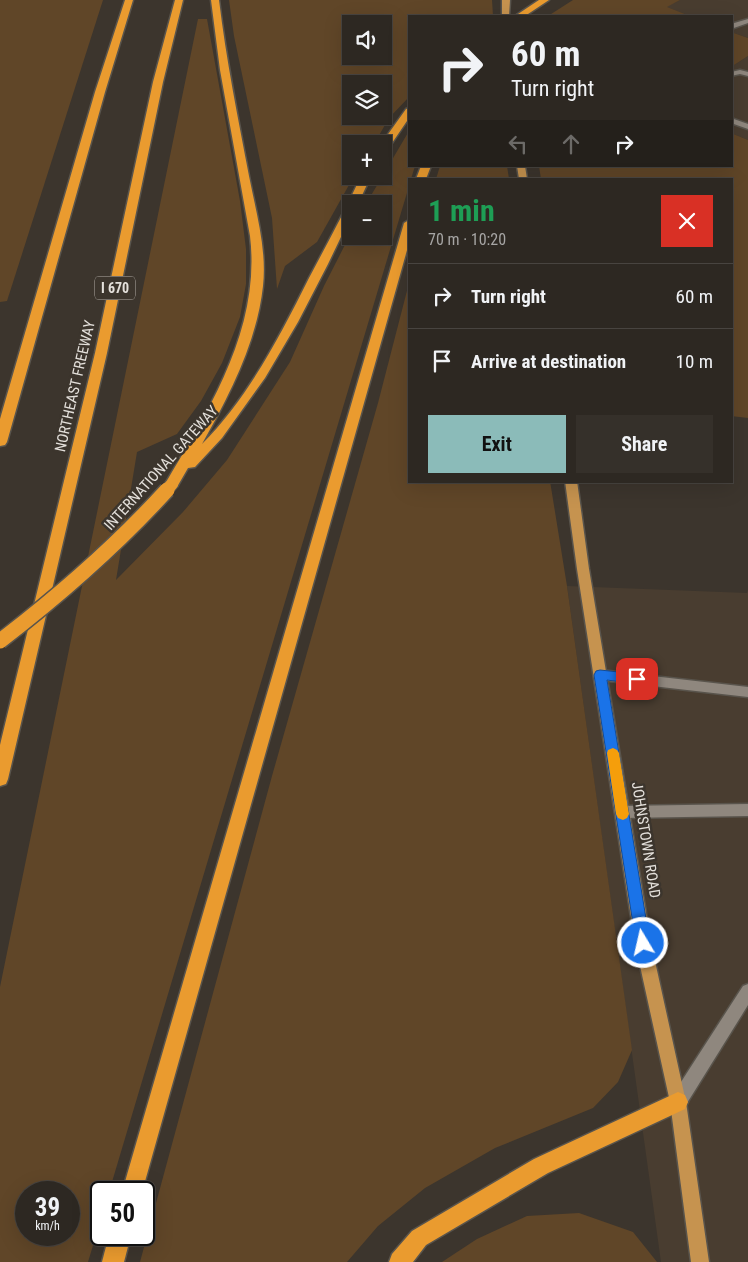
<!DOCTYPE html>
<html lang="en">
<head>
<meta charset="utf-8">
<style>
  :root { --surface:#2d2822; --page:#35302a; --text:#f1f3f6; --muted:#a7a6a5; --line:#484440; --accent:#8bbbb9 }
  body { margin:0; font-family:"Roboto Condensed",sans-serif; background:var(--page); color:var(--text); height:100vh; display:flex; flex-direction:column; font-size:19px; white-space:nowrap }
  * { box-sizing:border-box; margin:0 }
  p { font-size:16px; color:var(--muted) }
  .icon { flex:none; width:28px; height:28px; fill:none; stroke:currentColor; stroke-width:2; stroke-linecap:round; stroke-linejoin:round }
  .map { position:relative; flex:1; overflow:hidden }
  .drawer { position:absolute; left:408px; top:178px; width:325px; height:305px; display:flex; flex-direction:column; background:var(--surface); border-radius:0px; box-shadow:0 5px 20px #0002,0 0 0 1px var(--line) }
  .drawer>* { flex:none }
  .guide { position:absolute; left:408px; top:15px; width:325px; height:152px; border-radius:0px; box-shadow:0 5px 20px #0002,0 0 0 1px var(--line); background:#2d2822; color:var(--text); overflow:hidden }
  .fabs { position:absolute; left:342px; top:15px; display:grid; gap:10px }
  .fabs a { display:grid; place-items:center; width:50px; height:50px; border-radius:0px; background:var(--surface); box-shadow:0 5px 20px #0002,0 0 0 1px var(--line); font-size:25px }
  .speed { position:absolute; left:15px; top:1181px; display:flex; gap:10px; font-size:25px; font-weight:700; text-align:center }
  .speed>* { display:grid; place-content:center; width:65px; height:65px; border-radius:50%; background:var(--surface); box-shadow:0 5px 20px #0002,0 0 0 1px var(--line); line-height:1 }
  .speed small { font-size:12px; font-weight:400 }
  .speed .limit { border:2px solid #111; border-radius:8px; background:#fff; color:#111 }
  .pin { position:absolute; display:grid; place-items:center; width:42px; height:42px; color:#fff; margin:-21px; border-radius:10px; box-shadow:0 2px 8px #0006 }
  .me { position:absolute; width:55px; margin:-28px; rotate:351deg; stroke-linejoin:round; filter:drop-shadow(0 0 4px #0008) }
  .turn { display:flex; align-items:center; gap:18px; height:105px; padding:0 20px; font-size:22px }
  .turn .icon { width:65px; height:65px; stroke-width:2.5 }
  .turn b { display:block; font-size:35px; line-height:42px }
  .lanes { display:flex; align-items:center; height:48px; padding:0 20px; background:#0003; justify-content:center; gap:25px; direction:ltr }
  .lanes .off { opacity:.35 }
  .round { display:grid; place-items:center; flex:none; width:52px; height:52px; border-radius:0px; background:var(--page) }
  .head { display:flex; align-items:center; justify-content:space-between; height:85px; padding:0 20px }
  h1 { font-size:30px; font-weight:700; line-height:38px; color:#1e9e55 }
  .button { display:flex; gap:10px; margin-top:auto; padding:10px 20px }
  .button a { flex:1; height:58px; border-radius:0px; background:var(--accent); color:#111; font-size:20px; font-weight:700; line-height:58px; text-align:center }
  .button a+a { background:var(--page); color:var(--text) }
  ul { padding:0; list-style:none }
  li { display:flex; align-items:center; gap:15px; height:65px; padding:0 20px; border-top:1px solid var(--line) }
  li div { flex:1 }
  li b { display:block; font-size:19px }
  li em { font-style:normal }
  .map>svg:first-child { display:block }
  .built { fill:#493d30 }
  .green { fill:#604628; fill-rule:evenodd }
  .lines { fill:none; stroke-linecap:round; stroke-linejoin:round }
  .minor-casing { stroke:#59544c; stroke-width:3 }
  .major-casing { stroke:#59544c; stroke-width:3 }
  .highway-casing { stroke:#59544c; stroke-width:3 }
  .minor { fill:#8f877e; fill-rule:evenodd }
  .major { fill:#c6934f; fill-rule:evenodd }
  .highway { fill:#ea9b2f; fill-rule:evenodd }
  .highway-bridge-far1-casing { stroke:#59544c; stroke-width:14; stroke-linecap:butt }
  .highway-bridge-casing { stroke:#59544c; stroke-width:18; stroke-linecap:butt }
  .highway-bridge-far1 { stroke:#ea9b2f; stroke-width:12 }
  .highway-bridge { stroke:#ea9b2f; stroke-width:15 }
  .route { fill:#1a73e8; stroke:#114b97 }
  .slow { fill:#f59e0b }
  .labels { text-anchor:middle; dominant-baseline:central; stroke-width:5; stroke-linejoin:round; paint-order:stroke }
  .shield { fill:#3c352d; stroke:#b2ada7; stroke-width:1 }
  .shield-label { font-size:14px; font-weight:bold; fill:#e4e0db }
  .street-label { font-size:15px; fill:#e4e0db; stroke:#3c352d }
</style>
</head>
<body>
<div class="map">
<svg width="748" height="1262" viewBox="0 0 748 1262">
  <rect width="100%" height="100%" fill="#3c352d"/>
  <g class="built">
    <path d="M680 0H748V38L731 32V16H690L666 7Z"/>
    <path d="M748 56V140L731 133V67Z"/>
    <path d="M567 586 747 593 748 590V1262H661Z"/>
  </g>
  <g class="green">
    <path d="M0 0H103L7 301 0 302Z"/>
    <path d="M229 0H492L493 16H409V97L389 118 374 144H351V176H354L317 242 285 266 277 289 272 218 234 36ZM351 24H384V56H351ZM351 84H384V116H351Z"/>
    <path d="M573 0H680L667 7 690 16H548Z"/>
    <path d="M198 19H207L240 201 246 249V284L240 317 222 363 201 401 177 434 137 452 116 580 183 512 227 460 290 362 324 286 351 233V236H384V204H366L409 131V166H415L411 179H409V186L109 1192H101V1219L88 1262H0V987ZM26 1192H69V1235H26Z"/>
    <path d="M731 32 748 38V56L731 67Z"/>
    <path d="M731 133 748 140V418L731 416V179H541L539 166H731Z"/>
    <path d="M440 166H507L509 179H436Z"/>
    <path d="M409 283V481H550L567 586 632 1050 618 1082 593 1108 495 1148 425 1188 378 1226 347 1262H140L272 776 378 403Z"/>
    <path d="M579 1213 633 1232 657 1262H442L477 1239 527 1216Z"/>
  </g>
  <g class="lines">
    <defs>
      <g id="minor">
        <path d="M748 19V23L731 29V24Z"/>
        <path d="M740 70 748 72V76L740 74 731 76V72Z"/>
        <path d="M731 118 748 124V129L731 123Z"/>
        <path d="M600 670 748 687V697L600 680 595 679 594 675 595 671Z"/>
        <path d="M748 804V816L622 818 617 816 615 812 617 808 622 806Z"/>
        <path d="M748 984V1005L684 1108 678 1110 672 1108 670 1102 672 1096 743 986Z"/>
      </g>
      <g id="major">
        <path d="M502 0H510L509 16H502Z"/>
        <path d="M517 166H525L527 179H519Z"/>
        <path d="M565 481H577L589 569 651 943 686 1102 709 1262H691L670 1102 635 943 577 569Z"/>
      </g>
      <g id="highway">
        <path d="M125 0H133L105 92 7 442 5 445 0 446V419L95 92Z"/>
        <path d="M175 0H183L163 82 107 353 8 779 6 784 0 786V745L95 353 153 82Z"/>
        <path d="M211 0H219C226 59 238 118 249 176 256 212 267 249 263 286 257 342 229 396 202 444 248 398 280 336 309 278 327 244 345 211 361 176H371L358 204H351V216L328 264 298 322 265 378 222 438 195 467 188 468 177 487H167L165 484C210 408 261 328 250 236L220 70Z"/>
        <path d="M539 0H549L525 16H515Z"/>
        <path d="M409 108V118L388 149 384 150V144H381L406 109Z"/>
        <path d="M421 166H431L426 179H416Z"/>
        <path d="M409 220V243L142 1192H122L404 223Z"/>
        <path d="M678 1092 685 1095 688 1102 685 1109 548 1173 426 1245 413 1262H389L392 1254 412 1231 534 1159Z"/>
        <path d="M109 1235H131L124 1262H102Z"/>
      </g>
    </defs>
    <use href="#minor" class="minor-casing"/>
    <use href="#major" class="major-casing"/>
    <use href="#highway" class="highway-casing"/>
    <use href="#minor" class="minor"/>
    <use href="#major" class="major"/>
    <use href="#highway" class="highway"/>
    <defs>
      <path id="highway-bridge-far1" d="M166 491 172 484"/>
      <path id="highway-bridge" d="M0 641C60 595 116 546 167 490"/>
    </defs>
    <use href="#highway-bridge-far1" class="highway-bridge-far1-casing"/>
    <use href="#highway-bridge" class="highway-bridge-casing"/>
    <use href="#highway-bridge-far1" class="highway-bridge-far1"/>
    <use href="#highway-bridge" class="highway-bridge"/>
  </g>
  <path class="route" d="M600 670 637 674 641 676 643 679 641 682 637 684 607 680 650 943 648 947 643 949 638 947 636 943 594 675 596 671Z"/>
  <path class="slow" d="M613 748 617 750 619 753 629 814 627 818 623 820 618 818 616 814 607 753 608 750Z"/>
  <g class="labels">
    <rect class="shield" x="95" y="276.5" width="40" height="23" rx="4"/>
    <g class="shield-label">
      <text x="115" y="288">I 670</text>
    </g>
    <g class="street-label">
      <text transform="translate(75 386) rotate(-77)">NORTHEAST FREEWAY</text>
      <text transform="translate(161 468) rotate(-48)">INTERNATIONAL GATEWAY</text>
      <text transform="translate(646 840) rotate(81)">JOHNSTOWN ROAD</text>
    </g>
  </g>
</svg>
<div class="fabs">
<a><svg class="icon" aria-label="sound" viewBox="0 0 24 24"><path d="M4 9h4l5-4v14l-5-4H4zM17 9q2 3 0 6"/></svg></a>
<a><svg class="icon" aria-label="layers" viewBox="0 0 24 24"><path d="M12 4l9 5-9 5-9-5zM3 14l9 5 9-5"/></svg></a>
<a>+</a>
<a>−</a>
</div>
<div class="speed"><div>39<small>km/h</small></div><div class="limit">50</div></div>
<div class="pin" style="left:637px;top:679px;background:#d93025"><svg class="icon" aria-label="arrive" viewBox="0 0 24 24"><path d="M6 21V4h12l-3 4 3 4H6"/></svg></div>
<svg class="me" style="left:643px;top:943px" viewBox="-20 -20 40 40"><circle r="17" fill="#1a73e8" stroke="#fff" stroke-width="3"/><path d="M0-11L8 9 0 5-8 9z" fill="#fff"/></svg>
<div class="guide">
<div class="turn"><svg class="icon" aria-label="right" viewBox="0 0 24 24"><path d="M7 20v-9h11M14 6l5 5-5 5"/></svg><div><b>60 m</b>Turn right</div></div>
<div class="lanes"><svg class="icon off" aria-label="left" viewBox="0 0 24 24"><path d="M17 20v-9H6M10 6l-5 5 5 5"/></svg><svg class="icon off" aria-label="ahead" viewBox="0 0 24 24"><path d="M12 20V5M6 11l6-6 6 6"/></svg><svg class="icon" aria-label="right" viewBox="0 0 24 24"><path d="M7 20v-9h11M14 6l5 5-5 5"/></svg></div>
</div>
<section class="drawer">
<div class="head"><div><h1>1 min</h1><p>70 m · 10:20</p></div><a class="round" style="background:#d93025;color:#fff"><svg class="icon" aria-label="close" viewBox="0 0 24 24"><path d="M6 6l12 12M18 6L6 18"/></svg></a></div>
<ul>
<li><svg class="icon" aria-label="right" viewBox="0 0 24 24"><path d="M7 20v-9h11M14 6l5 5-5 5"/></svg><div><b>Turn right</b></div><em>60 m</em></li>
<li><svg class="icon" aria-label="arrive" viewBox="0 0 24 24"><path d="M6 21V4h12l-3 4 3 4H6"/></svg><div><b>Arrive at destination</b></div><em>10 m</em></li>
</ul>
<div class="button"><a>Exit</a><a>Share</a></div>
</section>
</div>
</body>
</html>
